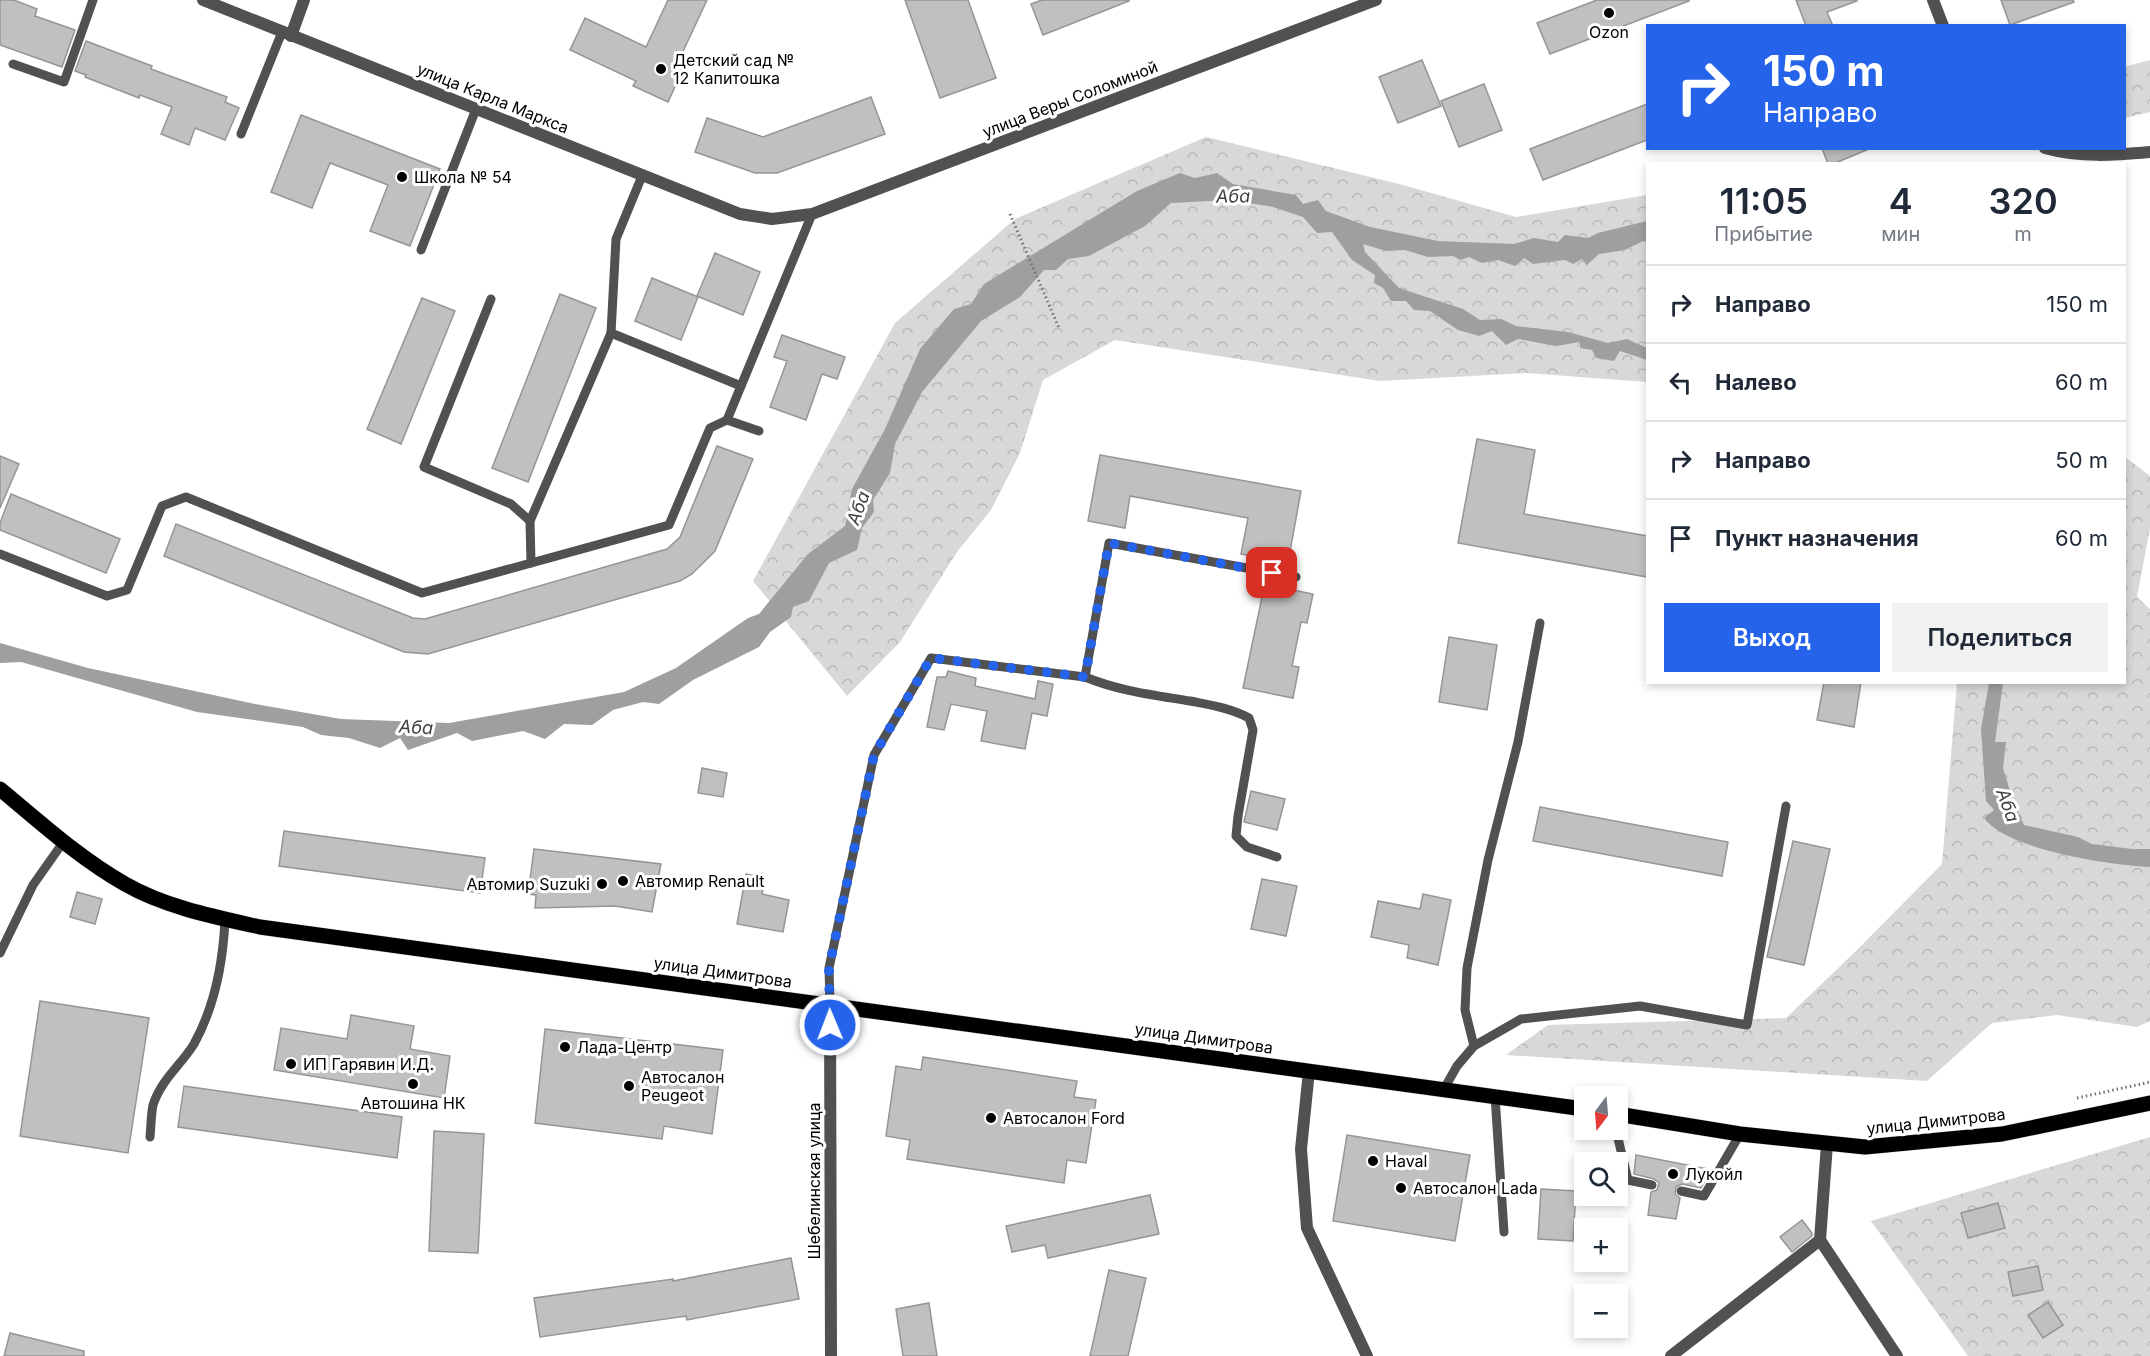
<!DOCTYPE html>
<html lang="ru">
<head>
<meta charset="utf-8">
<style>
  :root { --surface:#fff; --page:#f2f2f3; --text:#1f2937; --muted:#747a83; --line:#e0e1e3; --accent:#2563eb }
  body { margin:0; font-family:Inter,sans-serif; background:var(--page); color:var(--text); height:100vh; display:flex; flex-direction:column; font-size:22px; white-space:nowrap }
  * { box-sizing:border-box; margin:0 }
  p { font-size:20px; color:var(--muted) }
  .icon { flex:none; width:33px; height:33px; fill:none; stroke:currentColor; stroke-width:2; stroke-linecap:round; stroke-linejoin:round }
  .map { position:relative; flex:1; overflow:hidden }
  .drawer { position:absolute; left:1646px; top:162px; width:480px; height:522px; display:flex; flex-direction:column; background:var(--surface); border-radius:0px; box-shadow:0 3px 9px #0003 }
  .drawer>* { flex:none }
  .hud { position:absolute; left:1646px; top:24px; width:480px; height:126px; border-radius:0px; box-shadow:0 3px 9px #0003; background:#2563eb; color:#fff; overflow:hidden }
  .needle { width:39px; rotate:196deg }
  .fabs { position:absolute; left:1574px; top:1086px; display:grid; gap:12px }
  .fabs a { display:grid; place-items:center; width:54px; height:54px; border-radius:0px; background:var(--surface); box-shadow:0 3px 9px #0003; font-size:30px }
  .pin { position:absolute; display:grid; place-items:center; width:51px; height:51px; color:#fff; margin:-26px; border-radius:12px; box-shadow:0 3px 9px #0006 }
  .me { position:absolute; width:66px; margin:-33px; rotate:359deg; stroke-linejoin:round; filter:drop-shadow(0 0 4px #0008) }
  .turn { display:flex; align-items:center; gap:21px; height:126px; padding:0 18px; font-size:27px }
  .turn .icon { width:78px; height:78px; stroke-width:2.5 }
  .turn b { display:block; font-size:42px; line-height:51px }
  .eta { display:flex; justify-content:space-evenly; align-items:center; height:102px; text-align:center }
  .eta b { font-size:36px; font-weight:600; line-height:42px }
  .cta { display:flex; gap:12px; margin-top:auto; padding:12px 18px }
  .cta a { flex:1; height:69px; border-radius:0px; background:var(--accent); color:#fff; font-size:24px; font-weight:600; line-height:69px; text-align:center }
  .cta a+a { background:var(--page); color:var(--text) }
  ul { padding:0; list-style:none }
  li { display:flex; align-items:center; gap:18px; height:78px; padding:0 18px; border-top:2px solid var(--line) }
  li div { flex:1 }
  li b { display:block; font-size:22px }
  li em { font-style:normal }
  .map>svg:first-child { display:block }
  .forest { fill:url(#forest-crowns) }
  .water { fill:#9f9f9f }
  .building { fill:#c0c0c0; stroke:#959595; stroke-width:1.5 }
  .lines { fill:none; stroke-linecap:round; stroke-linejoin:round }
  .primary-casing { stroke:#dbdbdb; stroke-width:16 }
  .path { stroke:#737373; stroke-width:3; stroke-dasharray:1.5 3; stroke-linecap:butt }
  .service { stroke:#515151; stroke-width:9 }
  .minor { stroke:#515151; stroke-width:12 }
  .tertiary { stroke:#515151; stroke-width:12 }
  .primary { stroke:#000; stroke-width:15 }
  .route { stroke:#2563eb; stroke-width:10; stroke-dasharray:0 18 }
  .poi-dot { fill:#000; stroke:#fff; stroke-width:2 }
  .labels { text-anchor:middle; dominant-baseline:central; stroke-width:6; stroke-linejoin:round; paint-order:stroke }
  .poi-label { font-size:16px; fill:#000; stroke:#fff; text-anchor:start }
  .street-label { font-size:16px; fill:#000; stroke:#fff }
  .water-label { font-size:18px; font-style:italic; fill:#404040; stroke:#fff }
</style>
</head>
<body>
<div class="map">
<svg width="2150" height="1356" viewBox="0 0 2150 1356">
  <defs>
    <pattern id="forest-crowns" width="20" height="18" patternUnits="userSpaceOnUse" patternTransform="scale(1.5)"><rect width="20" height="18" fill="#d8d8d8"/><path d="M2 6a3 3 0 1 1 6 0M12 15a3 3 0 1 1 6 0" fill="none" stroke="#b8b8b8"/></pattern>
  </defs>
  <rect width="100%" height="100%" fill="#fff"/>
  <g class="forest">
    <path d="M2150 60V112L2124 118V67Z"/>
    <path d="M1206 137 1403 185 1516 217 1647 195V382L1526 373 1380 381 1115 340 1043 380 1020 453 991 510 957 552 900 642 847 696 753 581 895 323 1015 219Z"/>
    <path d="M2124 456 2150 476V528L2137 597 2150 609V1021L2137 1027 2057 1015 1992 1023 1927 1081 1506 1055 1548 1025 1786 1018 1855 952 1942 864 1957 683 2124 682Z"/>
    <path d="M2150 1137V1356H1968L1871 1221Z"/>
  </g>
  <g class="water">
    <path d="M1180 173 1195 178 1217 173 1233 184 1296 195 1303 204 1318 200 1326 211 1370 227 1438 241 1514 244 1534 238 1558 242 1565 235 1588 238 1598 233 1647 221V242L1643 241 1625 250 1599 254 1587 265 1582 259 1573 264 1565 260 1533 264 1524 258 1515 266 1498 260 1482 263 1469 257 1460 260 1453 256 1428 257 1405 250 1386 251 1363 244 1365 252 1399 288 1463 309 1480 320 1501 319 1516 326 1568 332 1608 343 1627 339 1647 348V360L1620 351 1614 361 1596 358 1592 350 1580 348V342L1556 346 1518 339 1506 345 1492 331 1479 336 1458 330 1430 311 1414 310 1406 301H1391L1383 288 1374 283 1375 275 1352 260 1332 232 1317 233 1303 217 1273 207 1230 200 1171 203 1145 226 1089 256 1068 259 1056 270H1044L1020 297 981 321 922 392 895 444 890 473 873 500 874 512 862 528 857 550 829 563 809 601 793 607 791 617 770 632 759 647 693 680 659 704 643 702 613 710 592 725 564 724 545 739 523 731 472 741 457 733 408 750 400 738 380 748 349 738 321 735 303 727 197 712 21 662 0 663V643L88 668 255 704 341 719 449 723 624 692 676 668 748 618 759 614 808 554 845 526 852 489 885 429 920 349 954 309 971 304 984 284 1137 191Z"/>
    <path d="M1989 683H2003L1995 742H2006L2003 768 2013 801 2024 825 2078 837 2092 844 2132 849H2150V867C2110 865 2007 850 1984 818L1994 810 1986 801 1981 729Z"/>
  </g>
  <g class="building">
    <path d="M0 0H14L37 9 35 16 75 30 62 67 0 45Z"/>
    <path d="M668 0H707L679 60 686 63 668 102 633 86 636 81 570 50 585 18 646 47Z"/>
    <path d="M905 0H968L996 78 940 98Z"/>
    <path d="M1042 0H1129V1L1043 35 1031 4Z"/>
    <path d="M1597 0H1689V1L1550 54 1537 23Z"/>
    <path d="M1796 0H1856L1857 1 1827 12 1833 26H1806Z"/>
    <path d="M2001 0H2073L2074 2 2010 25Z"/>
    <path d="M86 41 152 66 151 69 227 97 225 102 239 108 225 140 195 128 189 145 161 134 172 107 140 95 139 98 85 77 86 75 75 71Z"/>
    <path d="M1422 60 1441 106 1398 123 1379 77Z"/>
    <path d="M1484 84 1502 130 1459 147 1441 101Z"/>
    <path d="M871 97 885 134 777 173H755L695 152 707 118 763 137Z"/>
    <path d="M1647 104V140L1543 180 1530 149Z"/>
    <path d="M301 115 440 169 410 246 370 231 388 185 330 163 312 208 271 192Z"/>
    <path d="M1822 148H1869V149L1833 164H1828Z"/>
    <path d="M715 253 760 272 743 315 697 296Z"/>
    <path d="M652 278 698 297 681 340 635 321Z"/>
    <path d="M560 294 596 308 528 482 492 468Z"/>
    <path d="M422 298 455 311 401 444 367 429Z"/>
    <path d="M782 335 845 357 837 379 822 374 806 420 770 407 787 361 774 357Z"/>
    <path d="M1477 439 1535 450 1524 514 1647 536V577L1458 543Z"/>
    <path d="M717 446 753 459 715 551 692 574 680 581 428 654 404 652 164 556 176 524 413 618 425 619 667 549 680 537Z"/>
    <path d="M1100 455 1301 491 1287 568 1268 565 1269 560 1241 554 1248 518 1130 496 1125 528 1088 521Z"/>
    <path d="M0 456 19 464 0 508Z"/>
    <path d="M11 494 120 539 106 573 0 530V523Z"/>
    <path d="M1266 578 1284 582 1283 588 1313 594 1307 623 1301 622 1292 666 1299 667 1293 698 1243 688Z"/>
    <path d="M1449 637 1497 645 1487 710 1439 702Z"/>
    <path d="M948 671 976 678 975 686 1035 699 1038 681 1053 684 1047 716 1032 713 1025 749 981 741 987 711 951 704 944 730 927 727 937 677H946Z"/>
    <path d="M1824 682H1861L1854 727 1817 720Z"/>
    <path d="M702 768 727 773 723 797 698 793Z"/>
    <path d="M1251 791 1285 799 1277 830 1244 822Z"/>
    <path d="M1540 807 1728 842 1722 876 1533 841Z"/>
    <path d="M284 831 485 858 480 893 279 866Z"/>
    <path d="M1793 841 1830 849 1804 965 1767 957Z"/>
    <path d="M534 849 661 864 652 912 615 906 535 908 536 895 528 894Z"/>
    <path d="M746 874 765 878 762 894 789 900 783 932 737 924Z"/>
    <path d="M1262 879 1297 886 1286 936 1251 929Z"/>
    <path d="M77 892 102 899 95 924 70 917Z"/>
    <path d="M1423 894 1451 900 1438 965 1407 958 1409 945 1371 937 1378 901 1420 909Z"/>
    <path d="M40 1001 149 1018 128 1153 20 1136Z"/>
    <path d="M351 1015 414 1026 410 1049 450 1056 444 1098 274 1070 281 1028 347 1039Z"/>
    <path d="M545 1029 723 1050 712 1134 664 1126 662 1139 535 1123Z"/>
    <path d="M923 1057 1077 1081 1074 1097 1096 1100 1086 1163 1067 1160 1064 1183 907 1159 910 1140 886 1136 896 1066 921 1070Z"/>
    <path d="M184 1086 402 1117 397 1158 178 1127Z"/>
    <path d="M434 1131 484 1134 478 1253 429 1251Z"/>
    <path d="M1347 1135 1470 1155 1455 1241 1333 1221Z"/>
    <path d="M1636 1155 1708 1169 1706 1179 1701 1188 1682 1184 1676 1187 1675 1194 1680 1198 1676 1219 1648 1215 1651 1192 1657 1190 1659 1183 1654 1179 1634 1174Z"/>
    <path d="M1541 1189 1576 1191 1573 1241 1538 1239Z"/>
    <path d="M1150 1195 1159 1234 1048 1258 1045 1245 1012 1252 1006 1226Z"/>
    <path d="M1998 1203 2005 1228 1968 1238 1961 1213Z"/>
    <path d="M1802 1220 1812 1233V1236L1792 1252 1780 1237Z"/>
    <path d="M791 1258 799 1299 687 1320 686 1316 540 1337 534 1298 673 1279V1281Z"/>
    <path d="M2038 1266 2043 1290 2013 1296 2008 1272Z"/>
    <path d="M1109 1270 1146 1278 1128 1356H1090Z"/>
    <path d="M2048 1302 2063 1325 2043 1338 2028 1315Z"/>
    <path d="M929 1303 937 1356H903L896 1309Z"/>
    <path d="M10 1333 84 1351V1356H4Z"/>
  </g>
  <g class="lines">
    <defs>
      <g id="primary">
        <path d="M0 789C40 822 79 858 125 884 165 907 215 917 260 927L1584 1109"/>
        <path d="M1617 1114 1740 1134 1865 1147 2002 1134 2150 1103"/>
      </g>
    </defs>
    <use href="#primary" class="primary-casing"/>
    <g class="path">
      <path d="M1010 214 1059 328"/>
      <path d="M2077 1098 2150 1082"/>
    </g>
    <g class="service">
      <path d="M13 64 64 82 93 0"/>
      <path d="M241 134 282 32"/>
      <path d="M421 250 476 109"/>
      <path d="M491 299 424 467 511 504 530 521"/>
      <path d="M611 333 741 386"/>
      <path d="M727 420 812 214"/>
      <path d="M0 554 107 596 127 590 162 506 186 497 422 593 669 525 710 428 727 420 759 431"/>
      <path d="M531 563 530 521 611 333 616 239 642 176"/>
      <path d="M1085 677C1119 691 1154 695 1190 701 1210 705 1230 708 1249 718L1253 730 1238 816 1236 836 1247 847 1277 857"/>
      <path d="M0 953 33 885 64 841"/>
      <path d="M830 1005 829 968 874 755 931 658 1085 677 1109 543 1296 577"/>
      <path d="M1474 1046 1465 1010 1467 968 1488 860 1518 742 1540 623"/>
      <path d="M1444 1089 1457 1066 1474 1046 1521 1019 1640 1006 1747 1025 1786 806"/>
      <path d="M1495 1096 1504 1232"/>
      <path d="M1616 1130 1628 1180 1652 1185"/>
      <path d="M150 1137C151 1127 151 1115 153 1105 161 1080 181 1065 194 1044 215 1006 223 962 225 920"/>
      <path d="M1681 1191 1704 1196 1740 1134"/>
    </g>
    <g class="minor">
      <path d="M1933 0 1943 26"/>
      <path d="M291 36 304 0"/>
      <path d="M2045 148C2080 158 2115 155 2150 152"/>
      <path d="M830 1005 831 1356"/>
      <path d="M1309 1071 1301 1149 1307 1228 1367 1356"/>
      <path d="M1820 1240 1897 1356"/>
      <path d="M1671 1356 1820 1240 1827 1144"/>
    </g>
    <path class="tertiary" d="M203 0 740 214 772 219 812 214 1376 0"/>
    <use href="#primary" class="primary"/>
  </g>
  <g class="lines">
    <path class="route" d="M830 1025 829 968 874 755 931 658 1085 677 1109 543 1272 573"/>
  </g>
  <g class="poi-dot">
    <circle cx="1609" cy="13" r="6"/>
    <circle cx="661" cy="69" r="6"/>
    <circle cx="402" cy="177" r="6"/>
    <circle cx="623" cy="881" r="6"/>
    <circle cx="602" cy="884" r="6"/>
    <circle cx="565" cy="1047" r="6"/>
    <circle cx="291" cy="1064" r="6"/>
    <circle cx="413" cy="1084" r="6"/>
    <circle cx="629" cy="1086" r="6"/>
    <circle cx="991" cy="1118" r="6"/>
    <circle cx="1373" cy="1161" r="6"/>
    <circle cx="1673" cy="1174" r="6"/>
    <circle cx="1401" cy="1188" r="6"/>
  </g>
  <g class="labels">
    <g class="poi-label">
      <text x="1609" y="32" text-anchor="middle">Ozon</text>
      <text x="673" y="60">Детский сад №<tspan x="673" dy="18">12 Капитошка</tspan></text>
      <text x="414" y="177">Школа № 54</text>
      <text x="635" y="881">Автомир Renault</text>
      <text x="590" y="884" text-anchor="end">Автомир Suzuki</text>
      <text x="577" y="1047">Лада-Центр</text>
      <text x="303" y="1064">ИП Гарявин И.Д.</text>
      <text x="641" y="1077">Автосалон<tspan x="641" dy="18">Peugeot</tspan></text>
      <text x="413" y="1103" text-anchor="middle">Автошина НК</text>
      <text x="1003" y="1118">Автосалон Ford</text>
      <text x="1385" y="1161">Haval</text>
      <text x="1685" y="1174">Лукойл</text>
      <text x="1413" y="1188">Автосалон Lada</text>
    </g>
    <g class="street-label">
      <text transform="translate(493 98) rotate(22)">улица Карла Маркса</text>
      <text transform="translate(1070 99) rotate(-21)">улица Веры Соломиной</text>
      <text transform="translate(723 972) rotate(8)">улица Димитрова</text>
      <text transform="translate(1204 1038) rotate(8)">улица Димитрова</text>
      <text transform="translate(1936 1121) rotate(-6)">улица Димитрова</text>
      <text transform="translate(814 1181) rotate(-90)">Шебелинская улица</text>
    </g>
    <g class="water-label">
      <text transform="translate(1233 196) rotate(-1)">Аба</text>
      <text transform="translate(858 508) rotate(-70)">Аба</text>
      <text transform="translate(416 727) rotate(3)">Аба</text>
      <text transform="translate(2008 805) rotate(70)">Аба</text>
    </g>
  </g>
</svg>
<div class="fabs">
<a><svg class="needle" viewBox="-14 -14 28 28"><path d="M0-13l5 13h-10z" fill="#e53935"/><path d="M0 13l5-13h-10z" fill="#747a83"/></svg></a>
<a><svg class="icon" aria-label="search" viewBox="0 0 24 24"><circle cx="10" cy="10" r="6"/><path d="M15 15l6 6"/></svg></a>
<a>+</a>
<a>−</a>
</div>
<div class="pin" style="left:1272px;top:573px;background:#d93025"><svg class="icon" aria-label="arrive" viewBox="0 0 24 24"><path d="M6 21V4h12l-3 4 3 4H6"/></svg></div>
<svg class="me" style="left:830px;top:1025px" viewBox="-20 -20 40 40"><circle r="17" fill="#2563eb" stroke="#fff" stroke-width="3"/><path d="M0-11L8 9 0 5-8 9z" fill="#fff"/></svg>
<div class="hud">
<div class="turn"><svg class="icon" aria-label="right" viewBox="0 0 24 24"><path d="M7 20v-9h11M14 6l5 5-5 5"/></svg><div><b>150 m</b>Направо</div></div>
</div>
<section class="drawer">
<div class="eta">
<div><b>11:05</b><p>Прибытие</p></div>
<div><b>4</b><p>мин</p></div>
<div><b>320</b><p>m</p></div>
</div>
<ul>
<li><svg class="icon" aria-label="right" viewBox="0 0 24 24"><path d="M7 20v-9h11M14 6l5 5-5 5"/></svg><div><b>Направо</b></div><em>150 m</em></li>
<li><svg class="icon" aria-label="left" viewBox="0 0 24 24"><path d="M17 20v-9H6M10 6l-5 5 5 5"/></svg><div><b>Налево</b></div><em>60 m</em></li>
<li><svg class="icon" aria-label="right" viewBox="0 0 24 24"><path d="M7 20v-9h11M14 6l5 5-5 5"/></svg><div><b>Направо</b></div><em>50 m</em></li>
<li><svg class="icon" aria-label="arrive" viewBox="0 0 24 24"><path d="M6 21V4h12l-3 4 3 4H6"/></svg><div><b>Пункт назначения</b></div><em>60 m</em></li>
</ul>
<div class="cta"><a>Выход</a><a>Поделиться</a></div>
</section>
</div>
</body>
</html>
